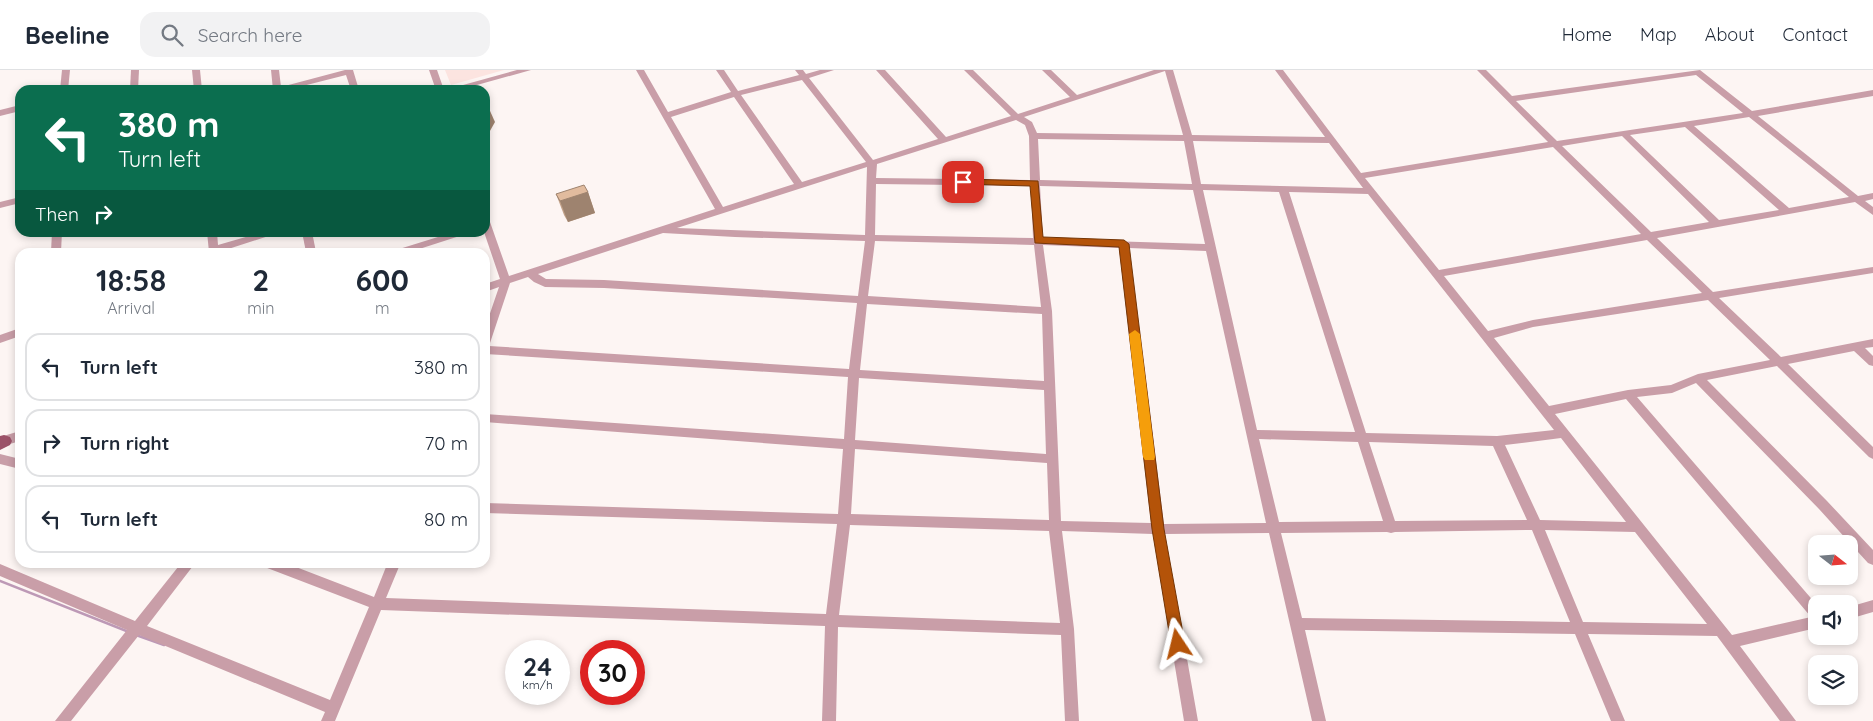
<!DOCTYPE html>
<html lang="en">
<head>
<meta charset="utf-8">
<style>
  :root { --surface:#fff; --page:#f2f2f3; --text:#1f2937; --muted:#747a83; --line:#e0e1e3 }
  body { margin:0; font-family:Quicksand,sans-serif; background:var(--page); color:var(--text); height:100vh; display:flex; flex-direction:column; font-size:19px; white-space:nowrap }
  * { box-sizing:border-box; margin:0 }
  p { font-size:16px; color:var(--muted) }
  .icon { flex:none; width:28px; height:28px; fill:none; stroke:currentColor; stroke-width:2; stroke-linecap:round; stroke-linejoin:round }
  .map { position:relative; flex:1; overflow:hidden }
  .panel { position:absolute; left:15px; top:178px; width:475px; height:320px; display:flex; flex-direction:column; background:var(--surface); border-radius:15px; box-shadow:0 2px 8px #0003 }
  .panel>* { flex:none }
  .top-card { position:absolute; left:15px; top:15px; width:475px; height:152px; border-radius:15px; box-shadow:0 2px 8px #0003; background:#0b6e4f; color:#fff; overflow:hidden }
  .needle { width:32px; rotate:107deg }
  .fabs { position:absolute; left:1808px; top:465px; display:grid; gap:10px }
  .fabs a { display:grid; place-items:center; width:50px; height:50px; border-radius:10px; background:var(--surface); box-shadow:0 2px 8px #0003; font-size:25px }
  .speed { position:absolute; left:505px; top:570px; display:flex; gap:10px; font-size:25px; font-weight:700; text-align:center }
  .speed>* { display:grid; place-content:center; width:65px; height:65px; border-radius:50%; background:var(--surface); box-shadow:0 2px 8px #0003; line-height:1 }
  .speed small { font-size:12px; font-weight:400 }
  .speed .limit { border:8px solid #d22; background:#fff; color:#111 }
  .pin { position:absolute; display:grid; place-items:center; width:42px; height:42px; color:#fff; margin:-21px; border-radius:10px; box-shadow:0 2px 8px #0006 }
  .me { position:absolute; width:55px; margin:-28px; rotate:350deg; stroke-linejoin:round; filter:drop-shadow(0 0 4px #0008) }
  .turn { display:flex; align-items:center; gap:18px; height:105px; padding:0 20px; font-size:22px }
  .turn .icon { width:65px; height:65px; stroke-width:2.5 }
  .turn b { display:block; font-size:35px; line-height:42px }
  .then { display:flex; align-items:center; height:48px; padding:0 20px; background:#0003; gap:10px; font-size:19px }
  .eta { display:flex; justify-content:space-evenly; align-items:center; height:85px; text-align:center }
  .eta b { font-size:30px; font-weight:700; line-height:35px }
  ul { padding:0; list-style:none }
  li { display:flex; align-items:center; gap:15px; height:68px; margin:0 10px 8px; padding:0 10px; border:2px solid var(--line); border-radius:15px }
  li div { flex:1 }
  li b { display:block; font-size:19px }
  li em { font-style:normal }
  header { display:flex; align-items:center; gap:30px; box-sizing:border-box; height:70px; padding:0 25px; background:var(--surface); border-bottom:1px solid var(--line) }
  header strong { font-size:24px }
  nav { display:flex; gap:28px; margin-inline-start:auto; font-size:18px }
  .search { width:350px; height:45px; background:var(--page); display:flex; align-items:center; gap:12px; box-sizing:border-box; padding:0 18px; border-radius:15px; color:var(--muted); font-size:19px }
  .map>svg:first-child { display:block }
  .built { fill:#fce4e0 }
  .lines { fill:none; stroke-linecap:round; stroke-linejoin:round }
  .stream { stroke:#bd99b6; stroke-width:2.5 }
  .minor { fill:#c99ea8; fill-rule:evenodd }
  .major { fill:#9c5268; fill-rule:evenodd }
  .wall { fill:#c2a188 }
  .shaded-wall { fill:#9e836f }
  .building { fill:#e1bb9e; stroke:#9e836f }
  .route { fill:#b45309; stroke:#753606 }
  .slow { fill:#f59e0b }
</style>
</head>
<body>
<header>
<strong>Beeline</strong>
<div class="search"><svg class="icon" aria-label="search" viewBox="0 0 24 24"><circle cx="10" cy="10" r="6"/><path d="M15 15l6 6"/></svg>Search here</div>
<nav><a>Home</a><a>Map</a><a>About</a><a>Contact</a></nav>
</header>
<div class="map">
<svg width="1873" height="651" viewBox="0 0 1873 651">
  <rect width="100%" height="100%" fill="#fdf5f3"/>
  <path class="built" d="M445 0H504L451 15Z"/>
  <g class="lines">
    <g class="stream">
      <path d="M0 511 129 562"/>
      <path d="M136 565 164 575"/>
    </g>
    <g class="minor">
      <path d="M62 0H70L68 20H60Z"/>
      <path d="M131 0H139L138 20H130Z"/>
      <path d="M192 0H200L202 20H194Z"/>
      <path d="M271 0H279L281 17 345 0H353L359 20H351L346 5 287 20H273Z"/>
      <path d="M429 0H437L444 20H436Z"/>
      <path d="M517 0H531L459 20H445Z"/>
      <path d="M636 0H644L668 42 731 22 716 0H724L738 21 799 5 795 0H803L806 4 820 0H834L809 8 873 90 938 69 876 0H885L946 67 1011 46 964 0H973L1018 44 1070 27 1042 0H1051L1077 25 1154 0H1173L1192 65 1325 67 1275 0H1283L1361 103 1548 72 1477 0H1486L1512 26 1700 0 1752 41 1873 20V26L1758 46 1858 126 1873 123V129L1865 131 1873 137V145L1855 132 1657 168 1713 222 1873 197V203L1719 228 1781 287 1873 269V277L1865 278 1873 286V296L1869 295 1854 281 1788 294 1873 377V389L1869 387 1777 296 1707 310 1827 431 1873 480V495L1868 493 1819 439 1696 313 1672 323 1637 327 1816 534V558L1740 576 1796 651H1780L1717 566 1588 564 1625 651H1611L1575 564 1305 560 1326 651H1312L1269 463 1165 464 1198 651H1184L1153 464 1062 461 1074 559 1079 651H1065L1061 565 838 557 836 651H822L825 556 381 540 335 651H321L325 642 139 565 71 651H55L127 560 0 506V494L135 551 182 492H196L147 556 330 630 369 537 262 496 261 492H283L374 527 388 492H401L386 528 826 544 837 454 485 443V433L838 444 843 379 485 352V344L844 369 848 307 485 284V258L499 217 485 222V214L500 209 484 162 485 149 490 152 509 206 715 139ZM1165 1 1183 65 1037 63 1032 52 1024 47ZM1696 5 1743 43 1557 71 1516 31ZM802 10 866 92 802 112 741 25ZM734 27 794 114 723 137 671 47ZM1749 47 1849 127 1789 138 1694 56ZM1016 50 1025 55 1029 66 1030 110 876 108 877 94ZM1685 57 1779 140 1719 150 1630 65ZM1622 66 1709 152 1651 162 1562 76ZM1038 69 1184 71 1192 114 1040 110ZM1193 71 1329 73 1363 118 1201 114ZM1553 77 1641 164 1439 200 1365 108ZM867 97 865 165 677 158ZM876 114 1031 116 1033 168 875 165ZM1040 116 1193 120 1205 174 1043 169ZM1203 120 1279 122 1355 362 1257 360ZM1289 122 1368 124 1554 360 1497 366 1366 363ZM663 163 735 167 865 171 858 226 604 210 546 209 538 204ZM1647 170 1702 223 1533 250 1488 261 1444 206ZM875 171 1034 175 1041 237 868 226ZM1043 175 1119 178 1151 453 1061 451 1052 241ZM1129 178 1206 181 1266 453 1164 454ZM528 207 534 212 545 217 604 218 857 233 849 299 489 276 510 213ZM1708 230 1770 290 1698 304 1671 315 1628 320 1549 336 1494 268 1533 257ZM867 234 1042 244 1044 311 860 300ZM859 308 1044 320 1046 384 855 370ZM1626 329 1811 547 1732 565 1555 344ZM1561 368 1626 452 1540 450 1505 375ZM1259 369 1358 372 1383 451 1279 452ZM1369 372 1493 376 1527 450 1395 451ZM855 379 1047 393 1049 450 851 444ZM850 455 1049 461 1060 553 839 545ZM1532 460 1570 552 1302 548 1281 463 1387 462 1391 463 1395 462ZM1545 460 1635 462 1707 554 1583 552Z"/>
      <path d="M20 35V41L0 46V40Z"/>
      <path d="M20 127V133L0 138V132Z"/>
      <path d="M52 162H62L61 182H51Z"/>
      <path d="M207 162H217L218 175 263 162H281L219 182H209Z"/>
      <path d="M302 162H312L316 182H306Z"/>
      <path d="M454 162H472L410 182H395L396 180Z"/>
      <path d="M20 258V266L0 273V265Z"/>
      <path d="M20 361V371L0 377V367Z"/>
      <path d="M0 384 20 389V399L0 394Z"/>
      <path d="M1873 530V542L1849 549V537Z"/>
    </g>
    <path class="major" d="M4 365 10 367 12 371 10 375 0 380V366Z"/>
  </g>
  <path class="wall" d="M588 122 595 143 568 152 564 145 556 124Z"/>
  <g class="shaded-wall">
    <path d="M486 32 495 52 486 68 485 65V34Z"/>
    <path d="M588 122 595 143 568 152 560 131Z"/>
  </g>
  <path class="building" d="M584 115 588 122 560 131 556 124Z"/>
  <path class="route" d="M963 109 1038 111 1043 167 1124 170 1129 174 1164 459 1185 574 1183 579 1178 581 1173 579 1171 574 1152 459 1119 177 1035 173 1030 116 960 114V110Z"/>
  <path class="slow" d="M1135 260 1140 264 1155 387 1154 390H1145L1143 387 1129 264Z"/>
</svg>
<div class="fabs">
<a><svg class="needle" viewBox="-14 -14 28 28"><path d="M0-13l5 13h-10z" fill="#e53935"/><path d="M0 13l5-13h-10z" fill="#747a83"/></svg></a>
<a><svg class="icon" aria-label="sound" viewBox="0 0 24 24"><path d="M4 9h4l5-4v14l-5-4H4zM17 9q2 3 0 6"/></svg></a>
<a><svg class="icon" aria-label="layers" viewBox="0 0 24 24"><path d="M12 4l9 5-9 5-9-5zM3 14l9 5 9-5"/></svg></a>
</div>
<div class="speed"><div>24<small>km/h</small></div><div class="limit">30</div></div>
<div class="pin" style="left:963px;top:112px;background:#d93025"><svg class="icon" aria-label="arrive" viewBox="0 0 24 24"><path d="M6 21V4h12l-3 4 3 4H6"/></svg></div>
<svg class="me" style="left:1178px;top:574px" viewBox="-20 -20 40 40"><path d="M0-17L14 15 0 8-14 15z" fill="#b45309" stroke="#fff" stroke-width="4"/></svg>
<div class="top-card">
<div class="turn"><svg class="icon" aria-label="left" viewBox="0 0 24 24"><path d="M17 20v-9H6M10 6l-5 5 5 5"/></svg><div><b>380 m</b>Turn left</div></div>
<div class="then">Then<svg class="icon" aria-label="right" viewBox="0 0 24 24"><path d="M7 20v-9h11M14 6l5 5-5 5"/></svg></div>
</div>
<section class="panel">
<div class="eta">
<div><b>18:58</b><p>Arrival</p></div>
<div><b>2</b><p>min</p></div>
<div><b>600</b><p>m</p></div>
</div>
<ul>
<li><svg class="icon" aria-label="left" viewBox="0 0 24 24"><path d="M17 20v-9H6M10 6l-5 5 5 5"/></svg><div><b>Turn left</b></div><em>380 m</em></li>
<li><svg class="icon" aria-label="right" viewBox="0 0 24 24"><path d="M7 20v-9h11M14 6l5 5-5 5"/></svg><div><b>Turn right</b></div><em>70 m</em></li>
<li><svg class="icon" aria-label="left" viewBox="0 0 24 24"><path d="M17 20v-9H6M10 6l-5 5 5 5"/></svg><div><b>Turn left</b></div><em>80 m</em></li>
</ul>
</section>
</div>
</body>
</html>
